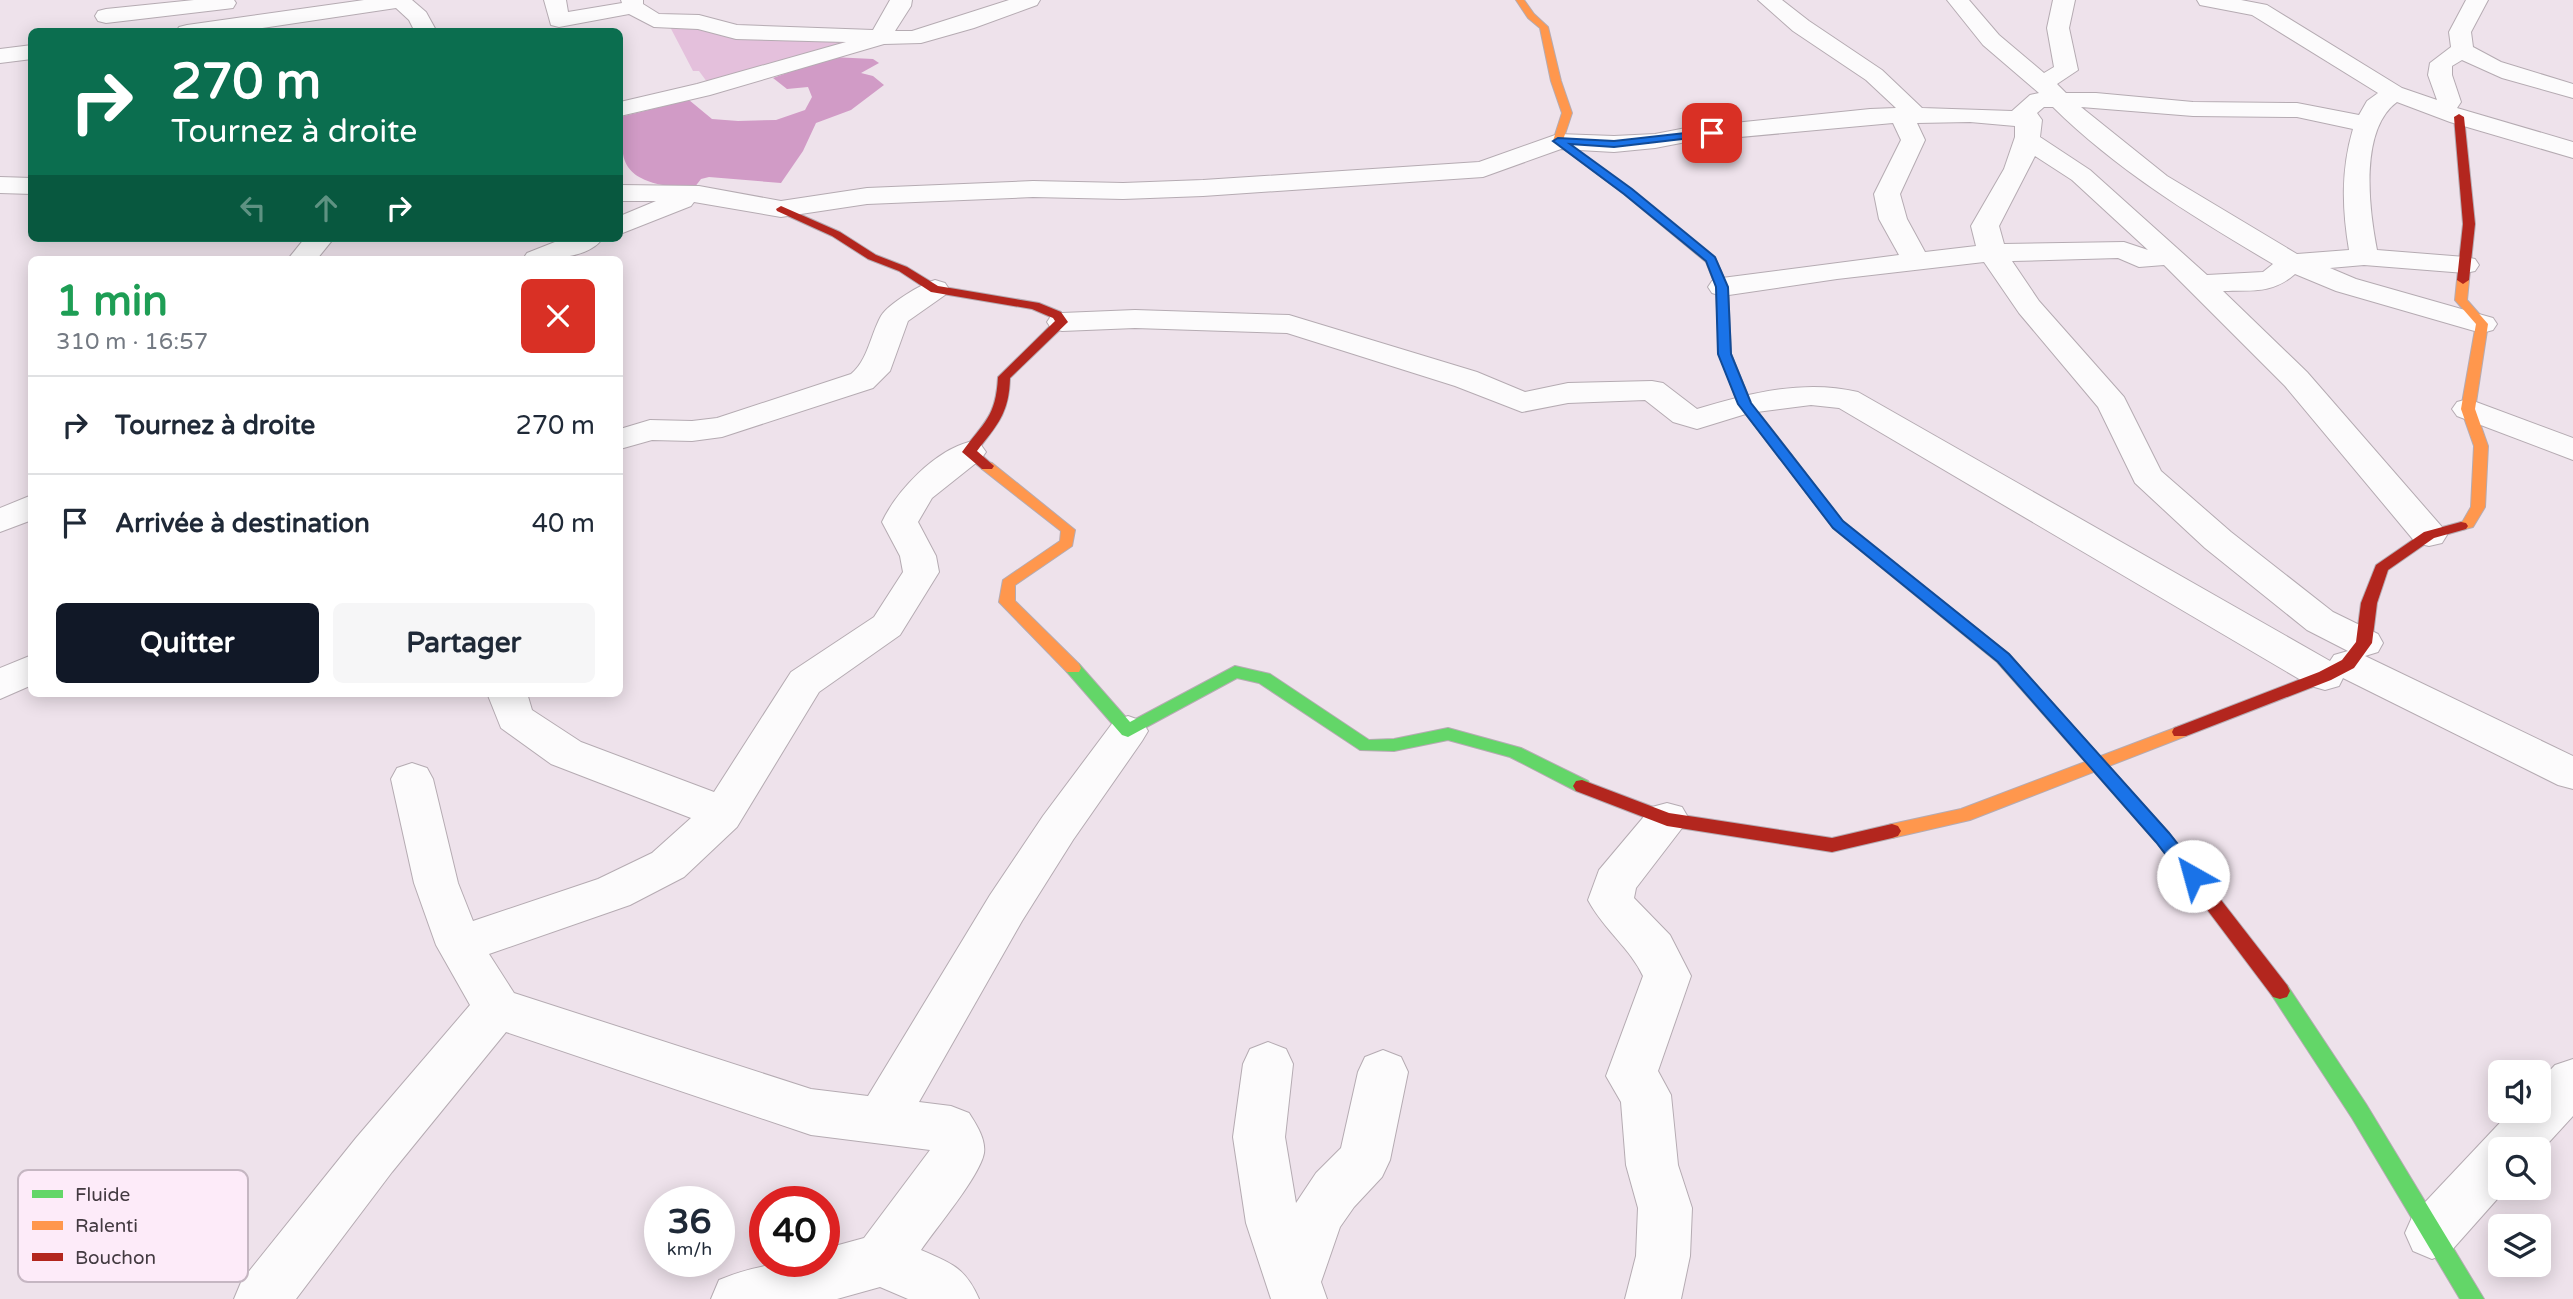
<!DOCTYPE html>
<html lang="fr">
<head>
<meta charset="utf-8">
<style>
  :root { --surface:#fff; --page:#f6f6f7; --text:#1f2937; --muted:#747a83; --line:#e0e1e3; --accent:#111827 }
  body { margin:0; font-family:"Varela Round",sans-serif; background:var(--page); color:var(--text); height:100vh; display:flex; flex-direction:column; font-size:26px; white-space:nowrap }
  * { box-sizing:border-box; margin:0 }
  p { font-size:23px; color:var(--muted) }
  .icon { flex:none; width:38px; height:38px; fill:none; stroke:currentColor; stroke-width:2; stroke-linecap:round; stroke-linejoin:round }
  .map { position:relative; flex:1; overflow:hidden }
  .sheet { position:absolute; left:28px; top:256px; width:595px; height:441px; display:flex; flex-direction:column; background:var(--surface); border-radius:10px; box-shadow:0 4px 18px #0003 }
  .sheet>* { flex:none }
  .banner { position:absolute; left:28px; top:28px; width:595px; height:214px; border-radius:10px; box-shadow:0 4px 18px #0003; background:#0b6e4f; color:#fff; overflow:hidden }
  .buttons { position:absolute; left:2488px; top:1060px; display:grid; gap:14px }
  .buttons a { display:grid; place-items:center; width:63px; height:63px; border-radius:10px; background:var(--surface); box-shadow:0 4px 18px #0003; font-size:35px }
  .speed { position:absolute; left:644px; top:1186px; display:flex; gap:14px; font-size:35px; font-weight:700; text-align:center }
  .speed>* { display:grid; place-content:center; width:91px; height:91px; border-radius:50%; background:var(--surface); box-shadow:0 4px 18px #0003; line-height:1 }
  .speed small { font-size:18px; font-weight:400 }
  .speed .limit { border:10px solid #d22; background:#fff; color:#111 }
  .pin { position:absolute; display:grid; place-items:center; width:60px; height:60px; color:#fff; margin:-30px; border-radius:14px; box-shadow:0 4px 10px #0006 }
  .me { position:absolute; width:77px; margin:-38px; rotate:322deg; stroke-linejoin:round; filter:drop-shadow(0 0 5px #0008) }
  .turn { display:flex; align-items:center; gap:24px; height:147px; padding:0 28px; font-size:32px }
  .turn .icon { width:91px; height:91px; stroke-width:2.5 }
  .turn b { display:block; font-size:49px; line-height:60px }
  .lanes { display:flex; align-items:center; height:66px; padding:0 28px; background:#0003; justify-content:center; gap:35px; direction:ltr }
  .lanes .off { opacity:.35 }
  .round { display:grid; place-items:center; flex:none; width:74px; height:74px; border-radius:10px; background:var(--page) }
  .head { display:flex; align-items:center; justify-content:space-between; height:119px; padding:0 28px }
  h1 { font-size:42px; font-weight:700; line-height:52px; color:#1e9e55 }
  .primary-button { display:flex; gap:14px; margin-top:auto; padding:14px 28px }
  .primary-button a { flex:1; height:80px; border-radius:10px; background:var(--accent); color:#fff; font-size:28px; font-weight:700; line-height:80px; text-align:center }
  .primary-button a+a { background:var(--page); color:var(--text) }
  ul { padding:0; list-style:none }
  li { display:flex; align-items:center; gap:21px; height:98px; padding:0 28px; border-top:2px solid var(--line) }
  li div { flex:1 }
  li b { display:block; font-size:26px }
  li em { font-style:normal }
  .map>svg:first-child { display:block }
  .green { fill:#e4c0dc }
  .water { fill:#d19bc6 }
  .lines { fill:none; stroke-linecap:round; stroke-linejoin:round }
  .street-casing { stroke:#b5abb2; stroke-width:2 }
  .fast-casing { stroke:#b5abb2; stroke-width:2 }
  .slow-casing { stroke:#b5abb2; stroke-width:2 }
  .jam-casing { stroke:#b5abb2; stroke-width:2 }
  .street { fill:#fcfbfc; fill-rule:evenodd }
  .fast { fill:#63d668; fill-rule:evenodd }
  .slow { fill:#ff974d; fill-rule:evenodd }
  .jam { fill:#b3261e; fill-rule:evenodd }
  .route { fill:#1a73e8; stroke:#114b97; stroke-width:2 }
  .key { fill:#fdebf9; stroke:#c5b6c2; stroke-width:2 }
  .key-label { font-size:19px; fill:#433a41 }
</style>
</head>
<body>
<div class="map">
<svg width="2573" height="1299" viewBox="0 0 2573 1299">
  <rect width="100%" height="100%" fill="#eee2eb"/>
  <path class="green" d="M668 23 866 41 710 86 699 71H693Z"/>
  <path class="water" d="M832 57 873 59 879 63 861 73 873 76 884 85 851 110 816 123 803 151 781 183 709 177 701 179 694 188C663 187 618 183 623 142L620 140V117L689 100 712 119 738 121 776 120 805 110 812 97 808 87 787 89 773 78Z"/>
  <g class="lines">
    <defs>
      <g id="street">
        <path d="M194 0H234L236 3 233 8 225 9 106 23 98 21 95 16 98 11 106 9Z"/>
        <path d="M364 0H412L426 12 437 32H415L409 20 396 8 236 32H176L179 27 187 25Z"/>
        <path d="M544 0H566L568 12 622 3 621 0H643V4L659 14 699 15 737 25 873 30 890 0H912L911 6 895 31H912L1009 0H1040L1037 5 974 28 921 43 884 44 710 95 620 116V102L697 84 846 42 736 39 698 29 654 27 629 14 559 27 551 25Z"/>
        <path d="M1758 0H1782L1809 21 1882 70 1922 108 2012 111 2030 95 2039 93 1983 45 1947 0H1969L1999 35 2044 73 2054 67 2047 28 2053 0H2075L2069 28 2078 70 2057 84 2066 93H2096L2193 102 2297 103 2359 115 2367 101 2378 93 2252 15 2200 5 2197 0H2241L2267 5 2402 88 2437 100 2428 75 2430 63 2451 47 2449 32 2466 0H2488L2471 32 2473 47 2501 62 2573 84V98L2502 78 2462 60 2452 66V75L2461 102 2457 108 2573 142V158L2450 122 2397 102C2359 130 2369 209 2377 250L2465 257 2475 259 2479 265 2475 271 2465 273 2364 265 2330 268 2356 279 2493 318 2497 324 2493 330 2482 333 2471 330 2336 291 2295 274C2272 294 2253 290 2223 291L2307 372 2442 527 2447 535 2442 543 2429 546 2416 543 2285 386 2164 265 2139 267 2118 258 2012 261 2039 301 2124 397 2161 471 2231 532 2333 612 2378 634 2383 643 2378 652 2365 656 2573 756V789L2558 785 2343 678 2339 686 2325 690 2311 686 1839 408 1811 405 1749 413 1697 429 1673 422 1645 400 1568 403 1522 412 1455 386 1287 333 1135 328 1062 331 1051 328 1047 322 1051 316 1062 313 1135 310 1289 315 1477 372 1525 392 1568 383 1652 381 1663 383 1697 409C1749 393 1804 379 1858 392L2330 661 2334 655 2348 651 2307 630 2205 548 2135 483 2098 407 2019 313 1984 262 1837 279 1722 296 1712 293 1708 287 1712 281 1722 278 1899 255 1879 219 1874 194 1901 140 1893 123 1686 142 1655 148 1614 152 1561 149 1483 177 1203 196 1123 199 1033 197 867 204 781 217 694 202 691 206 620 234V216L656 201H620V185L699 186 781 201 867 188 1033 181 1123 183 1203 180 1479 162 1558 134 1614 136 1655 134 1686 128 1870 109 1896 108 1866 80 1793 31ZM2044 107H2053C2118 171 2195 218 2273 264L2263 272 2207 275 2090 170 2040 137 2042 120 2037 113ZM2081 107 2193 116 2297 117 2353 129C2341 170 2342 208 2349 250L2297 254 2167 176ZM1970 122 2015 126V137L2004 169 1971 226 1976 246 1925 252 1907 219 1900 194 1925 140 1917 123ZM2035 156 2072 180 2148 250 2124 242 2004 244 1999 226Z"/>
        <path d="M32 45V59L0 63V49Z"/>
        <path d="M0 177 32 178V194L0 193Z"/>
        <path d="M305 238H334L317 259H288Z"/>
        <path d="M565 238H603C588 260 546 259 523 259L527 253Z"/>
        <path d="M935 280 945 283 949 289 945 295 908 321 890 371 873 388 722 437 692 441 652 440 620 449V429L650 420 692 421 717 418 851 374C868 360 870 336 881 316 888 304 921 284 935 280Z"/>
        <path d="M2468 399 2573 438V460L2457 416 2452 409 2457 402Z"/>
        <path d="M969 442 981 445 986 452 981 459 932 498 918 522 936 556 939 572 900 635 819 692 737 827 684 877 630 905 489 954 514 993 811 1089 868 1096 990 895 1043 816 1114 721 1128 716 1142 721 1148 731 1142 741 1073 840 1022 921 919 1102 951 1106 969 1113C976 1124 986 1139 984 1153 980 1176 936 1228 921 1250 951 1263 965 1267 979 1299H908L880 1287 837 1299H711L719 1280C758 1264 783 1262 824 1262V1249L864 1238 930 1150 811 1135 506 1032 392 1172 296 1299H234L242 1280 356 1138 470 1005 436 945 414 883 391 779 397 768 412 763 427 768 433 779 458 883 473 921 598 879 652 853 691 818 551 764 501 728 487 693H527L532 710 581 742 714 792 791 672 874 617 903 572 900 556 882 522C897 490 935 451 969 442Z"/>
        <path d="M32 495V520L0 532V508Z"/>
        <path d="M32 655V685L0 699V668Z"/>
        <path d="M1667 803 1682 807 1689 819 1636 888 1634 898 1670 935 1691 976 1658 1071 1671 1095 1678 1165 1692 1208 1690 1256 1681 1299H1625L1636 1256 1638 1208 1626 1165 1621 1102 1606 1076 1643 976C1630 948 1604 930 1588 900L1599 870 1652 807Z"/>
        <path d="M1268 1042 1286 1049 1293 1064 1285 1137 1296 1203 1316 1173 1341 1148 1358 1072 1365 1057 1383 1050 1401 1057 1408 1072 1390 1160 1382 1177 1354 1207 1340 1227 1321 1282 1327 1299H1271L1246 1223 1233 1137 1243 1064 1250 1049Z"/>
        <path d="M2573 1059V1116L2539 1153V1150H2501V1188H2507L2451 1251 2432 1259 2413 1251 2405 1233 2413 1215 2511 1111H2539V1082L2555 1065Z"/>
      </g>
      <g id="fast">
        <path d="M1786 453 1791 454 1843 522 2009 654 2063 715 2065 719 2063 723H2051L1997 662 1833 528 1779 457Z"/>
        <path d="M1073 662 1079 664 1130 722 1235 666 1270 674 1369 740 1394 739 1448 728 1521 748 1588 781 1591 786 1588 791H1576L1510 757 1448 740 1394 751 1360 750 1259 683 1237 678 1128 737 1122 735 1067 672 1065 668Z"/>
        <path d="M2280 983 2287 985 2366 1104 2484 1299H2460L2352 1118 2273 997 2270 991 2273 985Z"/>
      </g>
      <g id="slow">
        <path d="M1516 0H1524L1534 14 1548 27 1561 81 1572 113 1563 140 1632 190 1715 258 1728 287 1731 354 1751 403 1791 454 1793 457 1791 460H1781L1738 404 1719 354 1716 287 1706 262 1624 194 1553 141 1562 113 1551 81 1540 28 1528 18Z"/>
        <path d="M2463 276 2469 280 2467 300 2488 324 2475 409 2488 446 2485 507 2473 527 2461 530 2454 526 2463 521 2471 507 2474 446 2461 409 2476 324 2455 300 2457 280Z"/>
        <path d="M987 462 992 463 1075 530 1072 546 1015 585V601L1079 664 1081 668 1079 672H1067L999 602 1003 580 1060 541 1061 531 982 469 980 466Z"/>
        <path d="M2180 726 2186 728 2188 732 2186 736 1970 820 1892 838 1886 836 1883 831 1886 826 1892 824 1961 809Z"/>
      </g>
      <g id="jam">
        <path d="M2459 114 2464 117 2475 224 2469 280 2463 284 2457 280 2463 224 2454 117Z"/>
        <path d="M781 206 840 232 876 255 907 267 938 286 1039 303 1061 312 1068 322 1010 378C1009 413 998 424 977 451L994 466 992 469H982L962 452C984 422 996 417 998 377L1055 321 1053 318 1032 309 931 292 899 271 868 259 832 236 777 211 776 209Z"/>
        <path d="M2461 522 2466 523 2468 526 2466 529 2434 538 2388 570 2377 603 2372 643 2354 668 2331 680 2186 736H2174L2172 732 2174 728 2319 672 2342 660 2356 642 2361 603 2376 565 2424 532Z"/>
        <path d="M2057 713 2063 715 2169 833 2287 985 2290 991 2287 997 2280 999 2273 997 2157 843 2051 723 2049 719 2051 715Z"/>
        <path d="M1582 780 1669 813 1832 838 1892 824 1898 826 1901 831 1898 836 1892 838 1832 852 1667 826 1576 791 1573 786 1576 781Z"/>
      </g>
    </defs>
    <use href="#street" class="street-casing"/>
    <use href="#fast" class="fast-casing"/>
    <use href="#slow" class="slow-casing"/>
    <use href="#jam" class="jam-casing"/>
    <use href="#street" class="street"/>
    <use href="#fast" class="fast"/>
    <use href="#slow" class="slow"/>
    <use href="#jam" class="jam"/>
  </g>
  <path class="route" d="M1712 130 1717 133 1716 135 1614 147 1570 144 1632 189 1715 257 1728 287 1731 354 1751 403 1843 521 2009 654 2169 833 2199 871 2202 876 2199 881 2193 883 2186 881 2156 842 1998 662 1833 528 1738 404 1718 354 1716 287 1706 261 1624 194 1553 141 1558 138 1614 141Z"/>
  <rect x="18" y="1170" width="230" height="112" rx="10" class="key"/>
  <rect x="32" y="1190" width="31" height="8" fill="#63d668"/>
  <rect x="32" y="1221" width="31" height="9" fill="#ff974d"/>
  <rect x="32" y="1253" width="31" height="8" fill="#b3261e"/>
  <g class="key-label">
    <text x="75" y="1201">Fluide</text>
    <text x="75" y="1232">Ralenti</text>
    <text x="75" y="1264">Bouchon</text>
  </g>
</svg>
<div class="buttons">
<a><svg class="icon" aria-label="sound" viewBox="0 0 24 24"><path d="M4 9h4l5-4v14l-5-4H4zM17 9q2 3 0 6"/></svg></a>
<a><svg class="icon" aria-label="search" viewBox="0 0 24 24"><circle cx="10" cy="10" r="6"/><path d="M15 15l6 6"/></svg></a>
<a><svg class="icon" aria-label="layers" viewBox="0 0 24 24"><path d="M12 4l9 5-9 5-9-5zM3 14l9 5 9-5"/></svg></a>
</div>
<div class="speed"><div>36<small>km/h</small></div><div class="limit">40</div></div>
<div class="pin" style="left:1712px;top:133px;background:#d93025"><svg class="icon" aria-label="arrive" viewBox="0 0 24 24"><path d="M6 21V4h12l-3 4 3 4H6"/></svg></div>
<svg class="me" style="left:2193px;top:876px" viewBox="-20 -20 40 40"><circle r="19" fill="#fff"/><path d="M0-13L10 11 0 6-10 11z" fill="#1a73e8"/></svg>
<div class="banner">
<div class="turn"><svg class="icon" aria-label="right" viewBox="0 0 24 24"><path d="M7 20v-9h11M14 6l5 5-5 5"/></svg><div><b>270 m</b>Tournez à droite</div></div>
<div class="lanes"><svg class="icon off" aria-label="left" viewBox="0 0 24 24"><path d="M17 20v-9H6M10 6l-5 5 5 5"/></svg><svg class="icon off" aria-label="ahead" viewBox="0 0 24 24"><path d="M12 20V5M6 11l6-6 6 6"/></svg><svg class="icon" aria-label="right" viewBox="0 0 24 24"><path d="M7 20v-9h11M14 6l5 5-5 5"/></svg></div>
</div>
<section class="sheet">
<div class="head"><div><h1>1 min</h1><p>310 m · 16:57</p></div><a class="round" style="background:#d93025;color:#fff"><svg class="icon" aria-label="close" viewBox="0 0 24 24"><path d="M6 6l12 12M18 6L6 18"/></svg></a></div>
<ul>
<li><svg class="icon" aria-label="right" viewBox="0 0 24 24"><path d="M7 20v-9h11M14 6l5 5-5 5"/></svg><div><b>Tournez à droite</b></div><em>270 m</em></li>
<li><svg class="icon" aria-label="arrive" viewBox="0 0 24 24"><path d="M6 21V4h12l-3 4 3 4H6"/></svg><div><b>Arrivée à destination</b></div><em>40 m</em></li>
</ul>
<div class="primary-button"><a>Quitter</a><a>Partager</a></div>
</section>
</div>
</body>
</html>
